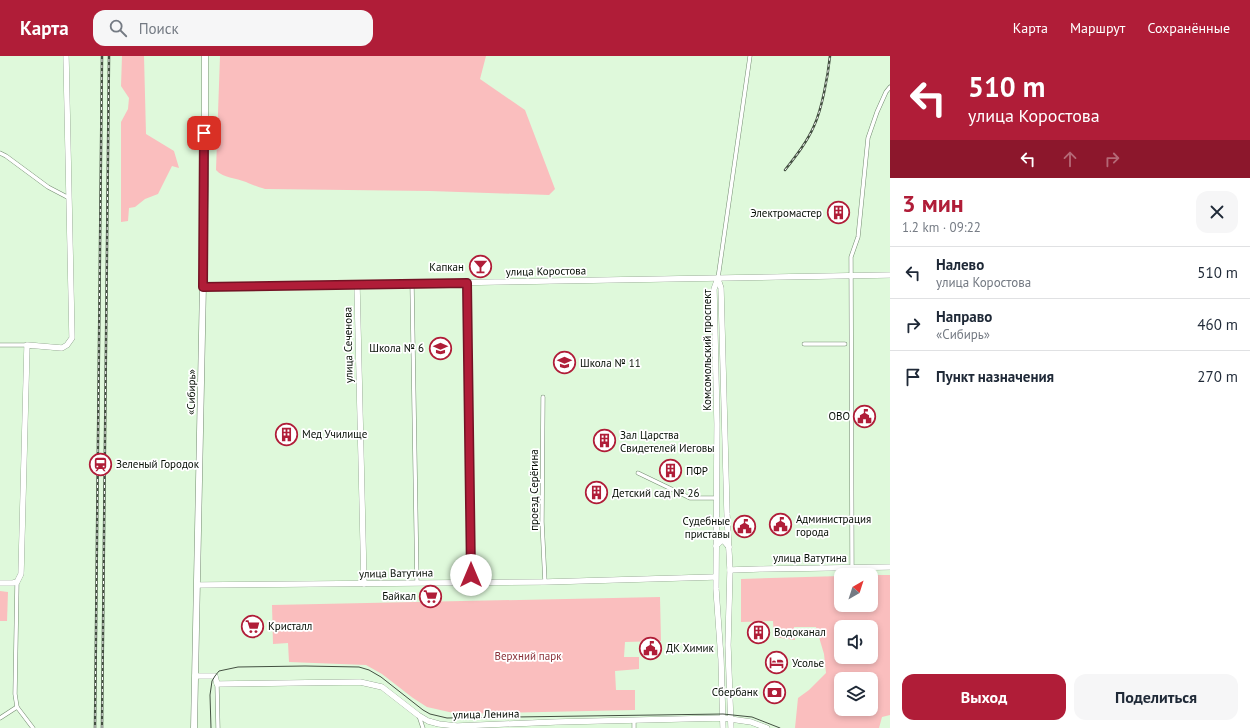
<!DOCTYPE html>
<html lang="ru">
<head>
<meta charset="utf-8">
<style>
  :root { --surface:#fff; --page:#f6f6f7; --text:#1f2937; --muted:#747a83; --line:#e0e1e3; --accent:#b01d38 }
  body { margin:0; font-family:"PT Sans",sans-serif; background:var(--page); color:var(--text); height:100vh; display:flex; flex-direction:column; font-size:15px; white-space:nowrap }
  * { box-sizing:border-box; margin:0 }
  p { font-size:13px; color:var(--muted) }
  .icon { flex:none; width:22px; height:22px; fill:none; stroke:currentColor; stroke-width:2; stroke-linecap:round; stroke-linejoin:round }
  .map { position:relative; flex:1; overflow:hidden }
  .details { display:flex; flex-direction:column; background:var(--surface); width:360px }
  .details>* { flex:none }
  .hud { background:#b01d38; color:#fff; overflow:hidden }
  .needle { width:26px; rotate:39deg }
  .tools { position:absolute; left:834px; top:512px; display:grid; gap:8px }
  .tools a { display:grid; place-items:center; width:44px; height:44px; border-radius:8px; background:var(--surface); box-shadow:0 2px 6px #0003; font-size:20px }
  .pin { position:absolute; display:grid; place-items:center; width:34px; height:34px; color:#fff; margin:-17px; border-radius:8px; box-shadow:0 2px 6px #0006 }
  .me { position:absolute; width:44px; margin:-22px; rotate:0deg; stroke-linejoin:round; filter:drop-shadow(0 0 3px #0008) }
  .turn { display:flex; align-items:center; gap:14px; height:84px; padding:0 12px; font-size:18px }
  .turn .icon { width:52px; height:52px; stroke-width:2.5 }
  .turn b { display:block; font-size:28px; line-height:34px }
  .lanes { display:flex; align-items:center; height:38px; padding:0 12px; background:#0003; justify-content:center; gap:20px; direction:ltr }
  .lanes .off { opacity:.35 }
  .round { display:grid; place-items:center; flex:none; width:42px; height:42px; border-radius:12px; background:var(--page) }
  .head { display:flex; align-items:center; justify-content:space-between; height:68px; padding:0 12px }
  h1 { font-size:24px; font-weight:700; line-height:30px; color:var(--accent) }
  .primary-button { display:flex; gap:8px; margin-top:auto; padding:8px 12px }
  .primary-button a { flex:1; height:46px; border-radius:12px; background:var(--accent); color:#fff; font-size:16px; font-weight:700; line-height:46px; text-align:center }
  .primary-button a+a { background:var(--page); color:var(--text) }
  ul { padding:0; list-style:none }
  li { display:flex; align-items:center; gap:12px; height:52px; padding:0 12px; border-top:1px solid var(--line) }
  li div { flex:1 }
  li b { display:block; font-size:15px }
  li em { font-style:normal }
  header { display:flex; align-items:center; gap:24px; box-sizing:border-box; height:56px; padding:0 20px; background:var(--accent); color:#fff }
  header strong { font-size:19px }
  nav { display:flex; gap:22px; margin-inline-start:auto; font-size:14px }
  .search { width:280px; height:36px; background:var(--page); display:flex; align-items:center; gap:10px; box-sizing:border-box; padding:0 14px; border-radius:12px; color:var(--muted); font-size:15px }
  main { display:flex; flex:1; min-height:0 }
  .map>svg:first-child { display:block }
  .green { fill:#fabebe; fill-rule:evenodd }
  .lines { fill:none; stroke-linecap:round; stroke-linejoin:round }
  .street-casing { stroke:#748c71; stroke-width:4.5 }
  .secondary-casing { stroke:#748c71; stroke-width:6 }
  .primary-casing { stroke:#748c71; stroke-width:7 }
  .street { stroke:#fff; stroke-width:3.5 }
  .secondary { stroke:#fff; stroke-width:5.5 }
  .primary { stroke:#fff; stroke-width:6 }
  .tram { stroke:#435041; stroke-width:1 }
  .rail-casing { stroke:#435041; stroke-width:2.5 }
  .rail { stroke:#fff; stroke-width:1; stroke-dasharray:3; stroke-linecap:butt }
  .route-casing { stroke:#721324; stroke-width:10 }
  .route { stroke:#b01d38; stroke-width:7 }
  .labels { text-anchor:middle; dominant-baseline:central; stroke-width:3.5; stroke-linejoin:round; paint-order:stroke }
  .poi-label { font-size:11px; fill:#060e05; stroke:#fff; text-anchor:start }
  .street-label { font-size:11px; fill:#060e05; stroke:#fff }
  .park-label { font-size:11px; fill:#893038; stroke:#fff }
</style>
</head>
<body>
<header>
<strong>Карта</strong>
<div class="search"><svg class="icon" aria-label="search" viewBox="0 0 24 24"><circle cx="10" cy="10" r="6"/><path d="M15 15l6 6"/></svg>Поиск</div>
<nav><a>Карта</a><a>Маршрут</a><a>Сохранённые</a></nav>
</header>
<main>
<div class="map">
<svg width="890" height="672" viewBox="0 0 890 672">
  <rect width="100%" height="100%" fill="#dff9db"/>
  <g class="green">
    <path d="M122 0H144L146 78 174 95 179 112 172 110 158 138 145 143 135 151 129 152 128 165 121 166V66L128 53 129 42 121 30Z"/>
    <path d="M220 0H486L480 23 525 54 555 133 549 139 430 135 265 133C258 131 253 129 246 126 236 122 223 122 216 114Z"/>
    <path d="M871 519H890V659L882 661 879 672H795L798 642 809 634 826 617 824 598 816 571H794L795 584 774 581 773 565 741 566V523L841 520V549H871ZM841 571H871V601H841ZM841 623H871V653H841Z"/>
    <path d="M0 535 8 536 7 565H0Z"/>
    <path d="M660 541 661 585 625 586 624 601H639V613L615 615 616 634H635V654L458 658 427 651 413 642 382 618 366 609 289 606 288 587 273 588 272 549Z"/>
  </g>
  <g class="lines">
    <defs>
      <g id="street">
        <path d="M0 97 6 100 48 131 69 142"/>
        <path d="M718 222 750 0"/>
        <path d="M467 227 471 526"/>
        <path d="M412 228 417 527"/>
        <path d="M804 288H845"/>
        <path d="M0 289H27"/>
        <path d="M543 341 542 466 545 526"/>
        <path d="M638 417 690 442H716"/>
        <path d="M852 512 851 201 858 181 868 82 877 56 886 36 890 31"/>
        <path d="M17 526 15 638 17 651 33 672"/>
        <path d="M217 628 218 672"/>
        <path d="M419 660 423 672"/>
        <path d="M0 662 17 651"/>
        <path d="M634 672V664"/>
      </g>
      <g id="secondary">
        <path d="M718 222 714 233 717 368 716 533 721 603 723 672"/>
        <path d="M718 223 721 232 727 458 730 514 728 589 731 672"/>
        <path d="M357 229 364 528"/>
        <path d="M203 231 890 219"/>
        <path d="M716 490 721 485H724L729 491"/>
        <path d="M730 514 760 513 890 511"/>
        <path d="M0 527H13L17 526 21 518 27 289 62 292 67 289 72 282 66 0"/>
        <path d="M197 529 545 526 715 521"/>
        <path d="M195 620H215L217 628 360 626 382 631 418 659 428 665 439 668 457 670 556 666 723 662 751 666 767 672"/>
      </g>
      <path id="primary" d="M194 672 205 130V0"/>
    </defs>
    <use href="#street" class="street-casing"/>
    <use href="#secondary" class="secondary-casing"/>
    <use href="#primary" class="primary-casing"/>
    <use href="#street" class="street"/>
    <use href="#secondary" class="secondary"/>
    <use href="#primary" class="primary"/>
    <path class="tram" d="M211 672 210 639 212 625 215 620 219 615 238 611 305 610 359 611 369 614 381 621 423 654 430 658 447 662 723 658 752 661 780 672"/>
    <defs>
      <g id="rail">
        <path d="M785 114C796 100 807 86 814 70 822 53 828 19 830 0"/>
        <path d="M95 672 102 0"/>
        <path d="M102 672 109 0"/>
      </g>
    </defs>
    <use href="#rail" class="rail-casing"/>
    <use href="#rail" class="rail"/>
  </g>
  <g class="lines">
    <defs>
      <path id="route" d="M204 77 203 231 467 227 471 519"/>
    </defs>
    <use href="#route" class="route-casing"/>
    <use href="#route" class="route"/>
  </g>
  <defs>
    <symbol id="building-ring" viewBox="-11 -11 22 22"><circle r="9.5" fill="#fff" stroke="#b01d38" stroke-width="1.5"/><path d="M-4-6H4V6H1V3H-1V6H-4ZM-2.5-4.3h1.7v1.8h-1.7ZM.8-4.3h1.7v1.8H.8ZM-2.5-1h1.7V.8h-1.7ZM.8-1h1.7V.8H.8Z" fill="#b01d38"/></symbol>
    <symbol id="bar-ring" viewBox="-11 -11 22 22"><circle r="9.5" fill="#fff" stroke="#b01d38" stroke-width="1.5"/><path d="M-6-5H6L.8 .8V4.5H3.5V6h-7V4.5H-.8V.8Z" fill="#b01d38"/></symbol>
    <symbol id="school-ring" viewBox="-11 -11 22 22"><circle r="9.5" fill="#fff" stroke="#b01d38" stroke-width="1.5"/><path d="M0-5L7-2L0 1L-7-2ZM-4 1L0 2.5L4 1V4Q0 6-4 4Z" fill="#b01d38"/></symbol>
    <symbol id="civic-ring" viewBox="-11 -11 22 22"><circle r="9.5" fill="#fff" stroke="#b01d38" stroke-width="1.5"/><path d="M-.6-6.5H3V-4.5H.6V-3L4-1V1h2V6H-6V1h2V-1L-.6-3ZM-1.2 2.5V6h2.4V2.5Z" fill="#b01d38"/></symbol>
    <symbol id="station-ring" viewBox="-11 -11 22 22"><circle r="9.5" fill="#fff" stroke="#b01d38" stroke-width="1.5"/><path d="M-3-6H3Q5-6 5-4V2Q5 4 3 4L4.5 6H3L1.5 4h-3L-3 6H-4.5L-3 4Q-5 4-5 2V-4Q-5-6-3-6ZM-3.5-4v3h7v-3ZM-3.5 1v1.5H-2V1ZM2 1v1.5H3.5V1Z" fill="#b01d38"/></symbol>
    <symbol id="supermarket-ring" viewBox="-11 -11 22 22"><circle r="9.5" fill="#fff" stroke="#b01d38" stroke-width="1.5"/><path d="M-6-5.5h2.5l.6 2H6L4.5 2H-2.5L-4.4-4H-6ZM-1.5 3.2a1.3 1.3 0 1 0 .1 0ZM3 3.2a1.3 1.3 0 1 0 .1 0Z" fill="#b01d38"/></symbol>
    <symbol id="hotel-ring" viewBox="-11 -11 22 22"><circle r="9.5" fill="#fff" stroke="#b01d38" stroke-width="1.5"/><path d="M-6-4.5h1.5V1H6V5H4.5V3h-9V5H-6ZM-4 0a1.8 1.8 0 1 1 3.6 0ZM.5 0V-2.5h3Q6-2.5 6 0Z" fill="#b01d38"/></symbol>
    <symbol id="bank-ring" viewBox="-11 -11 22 22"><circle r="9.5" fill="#fff" stroke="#b01d38" stroke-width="1.5"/><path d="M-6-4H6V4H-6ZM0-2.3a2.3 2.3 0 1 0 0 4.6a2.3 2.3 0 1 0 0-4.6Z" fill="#b01d38"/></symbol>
  </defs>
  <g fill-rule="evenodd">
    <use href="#building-ring" x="826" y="144" width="25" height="25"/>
    <use href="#bar-ring" x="468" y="198" width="25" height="25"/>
    <use href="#school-ring" x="428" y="280" width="25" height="25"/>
    <use href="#school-ring" x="552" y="294" width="25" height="25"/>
    <use href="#civic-ring" x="852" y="348" width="25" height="25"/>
    <use href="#building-ring" x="274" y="366" width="25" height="25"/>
    <use href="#building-ring" x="592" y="372" width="25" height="25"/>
    <use href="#station-ring" x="88" y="396" width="25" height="25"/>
    <use href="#building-ring" x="658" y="402" width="25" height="25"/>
    <use href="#building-ring" x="584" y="424" width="25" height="25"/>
    <use href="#civic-ring" x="768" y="456" width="25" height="25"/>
    <use href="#civic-ring" x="732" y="458" width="25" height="25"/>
    <use href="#supermarket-ring" x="418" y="528" width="25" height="25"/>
    <use href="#supermarket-ring" x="240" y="558" width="25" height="25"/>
    <use href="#building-ring" x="746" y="564" width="25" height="25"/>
    <use href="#civic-ring" x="638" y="580" width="25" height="25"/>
    <use href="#hotel-ring" x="764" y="594" width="25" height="25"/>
    <use href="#bank-ring" x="762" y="624" width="25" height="25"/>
  </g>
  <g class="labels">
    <g class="poi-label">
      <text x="822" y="157" text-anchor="end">Электромастер</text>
      <text x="464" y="211" text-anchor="end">Капкан</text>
      <text x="424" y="292" text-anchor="end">Школа № 6</text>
      <text x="580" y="307">Школа № 11</text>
      <text x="850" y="360" text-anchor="end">ОВО</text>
      <text x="302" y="378">Мед Училище</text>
      <text x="620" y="379">Зал Царства<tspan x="620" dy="13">Свидетелей Иеговы</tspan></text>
      <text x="116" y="408">Зеленый Городок</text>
      <text x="686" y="415">ПФР</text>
      <text x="612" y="437">Детский сад № 26</text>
      <text x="796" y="463">Администрация<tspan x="796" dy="13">города</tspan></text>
      <text x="730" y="465" text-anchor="end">Судебные<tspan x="730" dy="13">приставы</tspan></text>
      <text x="416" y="540" text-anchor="end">Байкал</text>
      <text x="268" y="570">Кристалл</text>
      <text x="774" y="576">Водоканал</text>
      <text x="666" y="592">ДК Химик</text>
      <text x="792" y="607">Усолье</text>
      <text x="758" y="636" text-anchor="end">Сбербанк</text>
    </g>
    <g class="street-label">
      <text transform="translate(546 215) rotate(-1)">улица Коростова</text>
      <text transform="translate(348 289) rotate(-91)">улица Сеченова</text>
      <text transform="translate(707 294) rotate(-90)">Комсомольский проспект</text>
      <text transform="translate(191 336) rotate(-89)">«Сибирь»</text>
      <text transform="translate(534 434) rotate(-90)">проезд Серёгина</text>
      <text x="810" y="502">улица Ватутина</text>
      <text transform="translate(396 517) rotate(-1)">улица Ватутина</text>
      <text transform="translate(486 658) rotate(-1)">улица Ленина</text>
    </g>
    <g class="park-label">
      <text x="528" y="600">Верхний парк</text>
    </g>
  </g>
</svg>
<div class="tools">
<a><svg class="needle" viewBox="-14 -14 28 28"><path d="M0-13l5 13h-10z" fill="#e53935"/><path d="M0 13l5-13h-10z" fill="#747a83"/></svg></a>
<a><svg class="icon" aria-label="sound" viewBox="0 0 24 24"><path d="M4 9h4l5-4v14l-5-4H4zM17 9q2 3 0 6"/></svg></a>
<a><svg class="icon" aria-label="layers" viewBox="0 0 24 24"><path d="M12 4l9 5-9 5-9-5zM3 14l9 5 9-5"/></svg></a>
</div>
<div class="pin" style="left:204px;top:77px;background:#d93025"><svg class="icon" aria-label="arrive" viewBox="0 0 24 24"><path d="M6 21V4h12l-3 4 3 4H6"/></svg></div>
<svg class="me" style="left:471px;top:519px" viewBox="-20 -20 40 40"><circle r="19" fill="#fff"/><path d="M0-13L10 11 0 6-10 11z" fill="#b01d38"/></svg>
</div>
<section class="details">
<div class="hud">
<div class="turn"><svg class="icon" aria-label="left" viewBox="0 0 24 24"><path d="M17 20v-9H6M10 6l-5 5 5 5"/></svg><div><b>510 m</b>улица Коростова</div></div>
<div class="lanes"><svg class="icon" aria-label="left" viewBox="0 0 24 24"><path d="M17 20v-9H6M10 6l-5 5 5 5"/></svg><svg class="icon off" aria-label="ahead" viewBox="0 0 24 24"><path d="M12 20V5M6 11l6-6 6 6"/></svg><svg class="icon off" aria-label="right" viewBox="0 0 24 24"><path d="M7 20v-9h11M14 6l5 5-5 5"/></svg></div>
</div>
<div class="head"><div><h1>3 мин</h1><p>1.2 km · 09:22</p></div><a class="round"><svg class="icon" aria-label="close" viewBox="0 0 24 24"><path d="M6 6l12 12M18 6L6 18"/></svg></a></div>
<ul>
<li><svg class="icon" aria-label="left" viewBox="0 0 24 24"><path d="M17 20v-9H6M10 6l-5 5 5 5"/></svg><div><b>Налево</b><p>улица Коростова</p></div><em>510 m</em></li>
<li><svg class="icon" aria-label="right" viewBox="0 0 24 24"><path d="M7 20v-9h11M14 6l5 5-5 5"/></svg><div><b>Направо</b><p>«Сибирь»</p></div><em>460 m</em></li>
<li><svg class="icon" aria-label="arrive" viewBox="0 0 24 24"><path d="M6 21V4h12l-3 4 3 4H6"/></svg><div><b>Пункт назначения</b></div><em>270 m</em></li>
</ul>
<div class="primary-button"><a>Выход</a><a>Поделиться</a></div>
</section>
</main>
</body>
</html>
